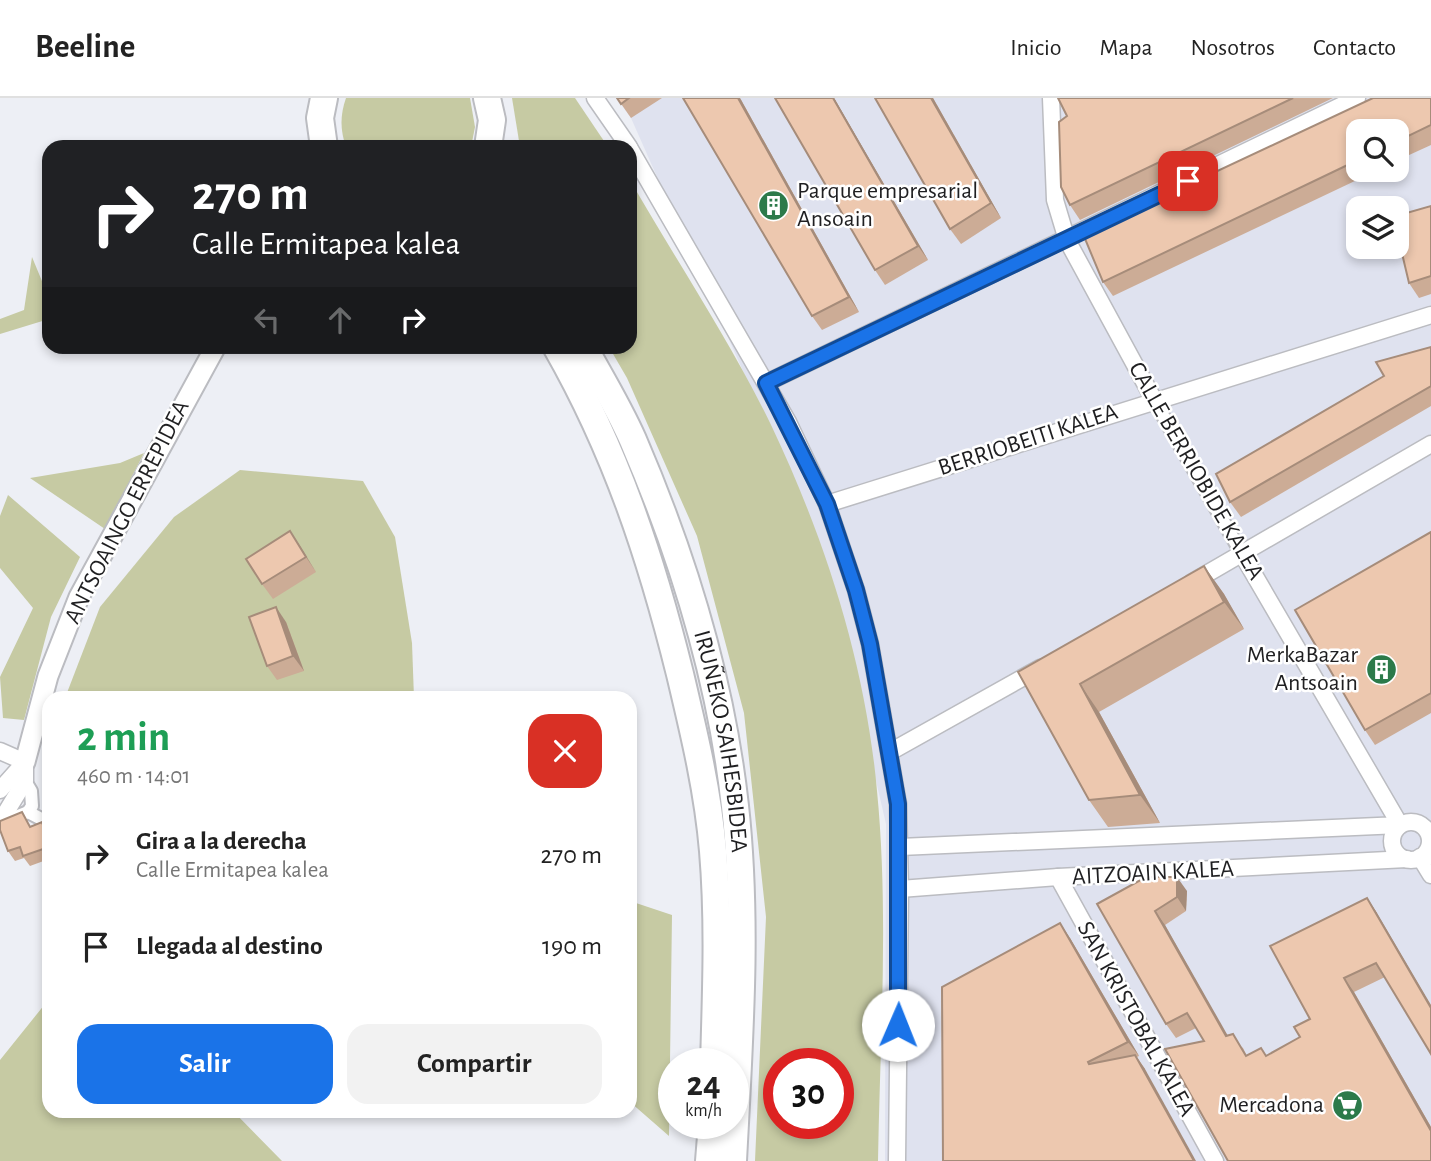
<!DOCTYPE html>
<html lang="es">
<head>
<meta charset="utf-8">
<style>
  :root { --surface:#fff; --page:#f2f2f2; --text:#222; --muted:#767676; --line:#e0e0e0; --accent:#1a73e8 }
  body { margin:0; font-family:"Alegreya Sans",sans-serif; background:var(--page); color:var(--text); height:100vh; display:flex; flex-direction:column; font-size:26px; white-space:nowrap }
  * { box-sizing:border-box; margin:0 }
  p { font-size:23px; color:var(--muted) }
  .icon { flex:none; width:38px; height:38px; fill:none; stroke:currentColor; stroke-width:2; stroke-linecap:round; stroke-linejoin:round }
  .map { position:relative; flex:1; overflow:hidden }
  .panel { position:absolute; left:42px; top:593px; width:595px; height:427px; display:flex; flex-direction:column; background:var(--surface); border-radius:21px; box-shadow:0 4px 10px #0003 }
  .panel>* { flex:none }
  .banner { position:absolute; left:42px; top:42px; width:595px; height:214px; border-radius:21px; box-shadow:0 4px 10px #0003; background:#202124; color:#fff; overflow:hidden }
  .buttons { position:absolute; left:1346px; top:21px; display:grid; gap:14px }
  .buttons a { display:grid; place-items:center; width:63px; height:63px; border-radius:14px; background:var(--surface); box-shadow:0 4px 10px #0003; font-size:35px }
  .speed { position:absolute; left:658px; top:950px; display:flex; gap:14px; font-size:35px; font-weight:700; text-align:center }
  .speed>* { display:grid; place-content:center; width:91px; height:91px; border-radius:50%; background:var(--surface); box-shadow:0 4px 10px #0003; line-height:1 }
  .speed small { font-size:18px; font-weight:400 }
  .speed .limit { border:10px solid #d22; background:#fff; color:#111 }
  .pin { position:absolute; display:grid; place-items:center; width:60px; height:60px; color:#fff; margin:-30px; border-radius:14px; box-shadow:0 4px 10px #0006 }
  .me { position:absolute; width:77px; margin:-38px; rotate:1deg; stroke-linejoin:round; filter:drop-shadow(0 0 5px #0008) }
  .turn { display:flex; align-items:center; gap:24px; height:147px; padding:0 35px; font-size:32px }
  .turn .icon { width:91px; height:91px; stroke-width:2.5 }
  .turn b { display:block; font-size:49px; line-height:60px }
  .lanes { display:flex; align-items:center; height:66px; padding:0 35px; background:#0003; justify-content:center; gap:35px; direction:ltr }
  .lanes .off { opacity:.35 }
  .round { display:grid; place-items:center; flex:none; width:74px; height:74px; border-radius:21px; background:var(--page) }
  .head { display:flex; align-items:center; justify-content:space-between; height:119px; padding:0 35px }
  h1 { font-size:42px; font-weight:600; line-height:52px; color:#1e9e55 }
  .action { display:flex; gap:14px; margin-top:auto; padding:14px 35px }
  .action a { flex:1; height:80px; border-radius:21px; background:var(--accent); color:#fff; font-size:28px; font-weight:600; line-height:80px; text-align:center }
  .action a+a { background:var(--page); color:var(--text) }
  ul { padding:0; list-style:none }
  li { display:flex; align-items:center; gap:21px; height:91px; padding:0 35px }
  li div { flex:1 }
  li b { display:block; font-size:26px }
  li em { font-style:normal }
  header { display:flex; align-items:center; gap:42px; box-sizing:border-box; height:98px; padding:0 35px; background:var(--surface); border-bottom:2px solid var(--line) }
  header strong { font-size:33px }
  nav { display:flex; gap:38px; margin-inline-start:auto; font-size:24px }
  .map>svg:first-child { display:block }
  .built { fill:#dfe2ef; fill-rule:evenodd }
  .green { fill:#c6caa3; fill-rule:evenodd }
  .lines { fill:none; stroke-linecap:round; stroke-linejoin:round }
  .pedestrian-casing { stroke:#bbbcc1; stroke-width:16 }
  .minor-casing { stroke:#bbbcc1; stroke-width:19 }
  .tertiary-casing { stroke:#bbbcc1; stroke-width:23 }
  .trunk-casing { stroke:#bbbcc1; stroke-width:30 }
  .pedestrian { stroke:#fff; stroke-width:12 }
  .minor { stroke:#fff; stroke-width:16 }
  .tertiary { stroke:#fff; stroke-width:19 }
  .trunk { stroke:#fff; stroke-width:26 }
  .wall { fill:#ccac96 }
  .shaded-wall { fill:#a68c7a }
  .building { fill:#edc8af; stroke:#a68c7a; stroke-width:2 }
  .route-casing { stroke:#114b97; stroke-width:18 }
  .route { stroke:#1a73e8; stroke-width:12 }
  .labels { text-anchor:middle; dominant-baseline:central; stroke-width:5; stroke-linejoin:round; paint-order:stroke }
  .poi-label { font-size:24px; fill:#1f1f21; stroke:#fff; text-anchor:end }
  .street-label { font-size:24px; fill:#1f1f21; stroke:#fff }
</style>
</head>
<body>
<header>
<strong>Beeline</strong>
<nav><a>Inicio</a><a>Mapa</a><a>Nosotros</a><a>Contacto</a></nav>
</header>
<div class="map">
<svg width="1431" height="1063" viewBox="0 0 1431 1063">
  <rect width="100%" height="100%" fill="#edeff5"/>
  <path class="built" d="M617 0H1431V1063H885L886 726 823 454 631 20ZM1358 33H1396V72H1358ZM1358 110H1396V149H1358Z"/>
  <g class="green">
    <path d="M346 0H470L475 29 471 49H346C340 32 340 17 346 0Z"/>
    <path d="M512 0H575L608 49H520Z"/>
    <path d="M630 82C677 164 731 244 772 329 826 443 866 568 877 693 889 815 880 941 878 1063H755L766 819 744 615 697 438 627 280 609 249 630 248ZM779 966H838V1026H779Z"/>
    <path d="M32 159 49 200V221L0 236V221L24 212Z"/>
    <path d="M144 355 105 431 30 380 120 365Z"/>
    <path d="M240 372 363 383 395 439 412 545 414 600H65L100 509 174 419Z"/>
    <path d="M8 397 80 459 51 519 24 622 3 620 0 579 33 510 0 470V418Z"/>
    <path d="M630 800 636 805 672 817 669 1038 630 1004Z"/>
    <path d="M49 901V1013H233L282 1063H0V962Z"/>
  </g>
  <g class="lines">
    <defs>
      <g id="pedestrian">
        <path d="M1154 302 1242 456"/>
        <path d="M25 683 31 693 32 708 28 714"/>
        <path d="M8 722 28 714 49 725"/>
      </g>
      <g id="minor">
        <path d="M595 0 629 49"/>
        <path d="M1051 0 1055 102 1067 142 1154 302"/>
        <path d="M630 51 788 324 827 406 856 492 870 546 898 706 900 791 897 1063"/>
        <path d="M766 285 1357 0"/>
        <path d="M827 406 1431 217"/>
        <path d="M1191 485 1431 346"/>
        <path d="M0 653 25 664"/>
        <path d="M890 654 1040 570"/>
        <path d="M0 692 25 664"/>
        <path d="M0 724 25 683V664"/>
        <circle cx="1411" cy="743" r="19"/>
        <path d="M900 749 1400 727 1242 456"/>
        <path d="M1428 759H1420L1431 777"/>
        <path d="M1058 779 1215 1063"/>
        <path d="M900 791 1058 779 1407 761"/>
      </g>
      <path id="tertiary" d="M25 664 48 578 79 499 216 248"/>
      <g id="trunk">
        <path d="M324 0 320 20 324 49"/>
        <path d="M487 0 492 22 488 49"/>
        <path d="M556 248C616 353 651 459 680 576 694 635 708 693 713 753 719 824 716 895 714 966"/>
        <path id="s1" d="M583 248C600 279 619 310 633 342 683 458 721 582 735 708 748 826 739 945 733 1063"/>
        <path d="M709 1063 712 1026"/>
      </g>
    </defs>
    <use href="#pedestrian" class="pedestrian-casing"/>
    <use href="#minor" class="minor-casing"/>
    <use href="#tertiary" class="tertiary-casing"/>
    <use href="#trunk" class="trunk-casing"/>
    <use href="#pedestrian" class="pedestrian"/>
    <use href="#minor" class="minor"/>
    <use href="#tertiary" class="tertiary"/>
    <use href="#trunk" class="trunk"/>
  </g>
  <g class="wall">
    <path d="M617 0H662L631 20Z"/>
    <path d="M740 0 859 214 822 232 812 218Z"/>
    <path d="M834 0 928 162 885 187 875 172Z"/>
    <path d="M875 0H933L1001 120 961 146 950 131Z"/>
    <path d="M1058 0H1333L1080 122 1070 107 1067 18Z"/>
    <path d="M1373 0H1431V47L1396 63V33H1358V72H1378L1113 198 1103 184 1083 136Z"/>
    <path d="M1431 108V196L1419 200 1409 185Z"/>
    <path d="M1431 249V308L1241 419 1230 404 1384 278Z"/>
    <path d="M290 433 316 474 273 501 262 486Z"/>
    <path d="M1431 434V615L1375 647 1365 632Z"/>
    <path d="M1204 468 1224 496 1244 531 1099 614 1160 725 1108 729 1089 702 1018 574Z"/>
    <path d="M286 524 304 573 277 582 267 568Z"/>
    <path d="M42 724 46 730 49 729V761L30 768 24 760 15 763 8 753 31 728Z"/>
    <path d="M1187 793 1186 813 1165 827 1227 938 1243 950 1247 958H1266L1300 939 1310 921 1367 800 1377 815 1385 879 1354 894 1431 1029 1204 943 1196 930 1176 940 1166 926 1097 806Z"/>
    <path d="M1070 840 1139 958 1137 959 1145 971 943 1063Z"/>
  </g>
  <g class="shaded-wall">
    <path d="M738 0H740L859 214 849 199Z"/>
    <path d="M833 0H834L928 162 918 148Z"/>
    <path d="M931 0H933L1001 120 991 105Z"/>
    <path d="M290 433 300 448 316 474 306 459Z"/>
    <path d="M1204 468 1224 496 1244 531 1224 504Z"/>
    <path d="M276 509 286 524 304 573 293 558Z"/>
    <path d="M1080 586 1099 614 1160 725 1140 697Z"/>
    <path d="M1177 779 1187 793 1186 813 1177 799Z"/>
    <path d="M1367 800 1377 815 1431 907V910Z"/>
    <path d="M1155 813 1165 827 1236 952 1226 938Z"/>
    <path d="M1060 825 1070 840 1139 958 1128 944Z"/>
    <path d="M1344 880 1354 894 1431 1029V1033Z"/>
    <path d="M1135 957 1145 971 1196 1063H1194Z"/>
  </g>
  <g class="building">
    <path d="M617 0H629L621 6Z"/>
    <path d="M683 0H738L849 199 812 218Z"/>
    <path d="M775 0H833L918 148 875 172Z"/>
    <path d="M875 0H931L991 105 950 131Z"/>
    <path d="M1058 0H1293L1070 107 1061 89 1059 24 1067 18Z"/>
    <path d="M1373 0H1431V27L1396 44V33H1358V62L1103 184 1083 136Z"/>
    <path d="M1431 108V178L1409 185 1396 130V118Z"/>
    <path d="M1431 249V288L1230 404 1216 376 1384 278 1376 264Z"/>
    <path d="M290 433 306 459 262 486 246 461Z"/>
    <path d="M1431 434V595L1365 632 1295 512Z"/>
    <path d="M1204 468 1224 504 1080 586 1140 697 1089 702 1018 574Z"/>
    <path d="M276 509 293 558 267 568 249 519Z"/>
    <path d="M22 714 30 729 42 724 44 730 49 729V749L23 758 20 749 8 753 0 732V723Z"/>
    <path d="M1146 779H1177V799L1155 813 1226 938 1233 936 1246 958 1261 950 1266 958 1300 939 1294 929 1310 921 1270 848 1367 800 1431 910V956L1376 865 1344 880 1431 1033V1063H1228L1165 951 1204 943 1187 915 1166 926 1097 806Z"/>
    <path d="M1060 825 1128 944 1088 964 1089 966 1135 957 1194 1063H943L942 889Z"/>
  </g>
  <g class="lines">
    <defs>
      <path id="route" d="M898 927V706L870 546 856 492 827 406 766 285 1188 83"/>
    </defs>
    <use href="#route" class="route-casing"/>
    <use href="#route" class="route"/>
  </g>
  <defs>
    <symbol id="building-disc" viewBox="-11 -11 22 22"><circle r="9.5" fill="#2c7a4a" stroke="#fff"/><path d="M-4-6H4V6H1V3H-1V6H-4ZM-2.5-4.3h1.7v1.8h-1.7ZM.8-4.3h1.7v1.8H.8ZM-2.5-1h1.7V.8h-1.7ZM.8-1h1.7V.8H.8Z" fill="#fff"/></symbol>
    <symbol id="supermarket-disc" viewBox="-11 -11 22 22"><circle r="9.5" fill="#2c7a4a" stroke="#fff"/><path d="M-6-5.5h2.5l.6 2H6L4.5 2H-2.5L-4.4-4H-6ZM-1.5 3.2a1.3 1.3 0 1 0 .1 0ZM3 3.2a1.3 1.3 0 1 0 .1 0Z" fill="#fff"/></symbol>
  </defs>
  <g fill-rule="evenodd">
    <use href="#building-disc" x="756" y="90" width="35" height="35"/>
    <use href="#building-disc" x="1364" y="554" width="35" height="35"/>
    <use href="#supermarket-disc" x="1330" y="990" width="35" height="35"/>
  </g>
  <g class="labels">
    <g class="poi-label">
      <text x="797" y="93" text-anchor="start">Parque empresarial<tspan x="797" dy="28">Ansoain</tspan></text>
      <text x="1358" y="557">MerkaBazar<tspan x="1358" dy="28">Antsoain</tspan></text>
      <text x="1324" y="1007">Mercadona</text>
    </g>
    <g class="street-label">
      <text transform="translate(1028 342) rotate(-18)">BERRIOBEITI KALEA</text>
      <text transform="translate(1196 373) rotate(60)">CALLE BERRIOBIDE KALEA</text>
      <text transform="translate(127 414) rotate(-63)">ANTSOAINGO ERREPIDEA</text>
      <text stroke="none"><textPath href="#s1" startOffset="422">IRUÑEKO SAIHESBIDEA</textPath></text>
      <text transform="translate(1153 775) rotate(-3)">AITZOAIN KALEA</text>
      <text transform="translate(1136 921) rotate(61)">SAN KRISTOBAL KALEA</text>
    </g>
  </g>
</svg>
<div class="buttons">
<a><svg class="icon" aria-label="search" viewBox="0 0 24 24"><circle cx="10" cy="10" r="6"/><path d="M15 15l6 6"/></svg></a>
<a><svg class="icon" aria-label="layers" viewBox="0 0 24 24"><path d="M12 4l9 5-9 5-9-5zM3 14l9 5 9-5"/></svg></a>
</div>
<div class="speed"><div>24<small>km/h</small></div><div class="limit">30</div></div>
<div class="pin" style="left:1188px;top:83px;background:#d93025"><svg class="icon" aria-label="arrive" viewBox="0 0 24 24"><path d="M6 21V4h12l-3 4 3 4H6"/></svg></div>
<svg class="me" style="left:898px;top:927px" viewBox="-20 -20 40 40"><circle r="19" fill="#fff"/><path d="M0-13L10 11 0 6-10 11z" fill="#1a73e8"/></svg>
<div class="banner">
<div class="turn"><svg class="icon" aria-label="right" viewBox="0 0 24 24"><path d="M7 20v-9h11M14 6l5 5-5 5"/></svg><div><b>270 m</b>Calle Ermitapea kalea</div></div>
<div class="lanes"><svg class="icon off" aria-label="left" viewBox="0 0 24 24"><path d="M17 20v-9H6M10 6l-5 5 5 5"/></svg><svg class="icon off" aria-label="ahead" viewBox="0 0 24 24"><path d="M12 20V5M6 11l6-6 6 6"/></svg><svg class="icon" aria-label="right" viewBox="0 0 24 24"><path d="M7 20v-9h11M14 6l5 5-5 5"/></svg></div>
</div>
<section class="panel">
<div class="head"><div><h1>2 min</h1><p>460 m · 14:01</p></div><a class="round" style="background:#d93025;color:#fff"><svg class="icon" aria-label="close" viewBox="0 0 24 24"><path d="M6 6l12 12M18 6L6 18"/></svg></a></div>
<ul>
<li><svg class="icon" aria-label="right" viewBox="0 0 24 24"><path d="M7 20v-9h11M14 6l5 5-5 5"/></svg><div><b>Gira a la derecha</b><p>Calle Ermitapea kalea</p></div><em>270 m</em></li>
<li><svg class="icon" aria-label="arrive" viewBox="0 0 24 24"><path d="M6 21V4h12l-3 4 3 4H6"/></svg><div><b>Llegada al destino</b></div><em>190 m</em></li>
</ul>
<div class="action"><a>Salir</a><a>Compartir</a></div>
</section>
</div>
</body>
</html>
